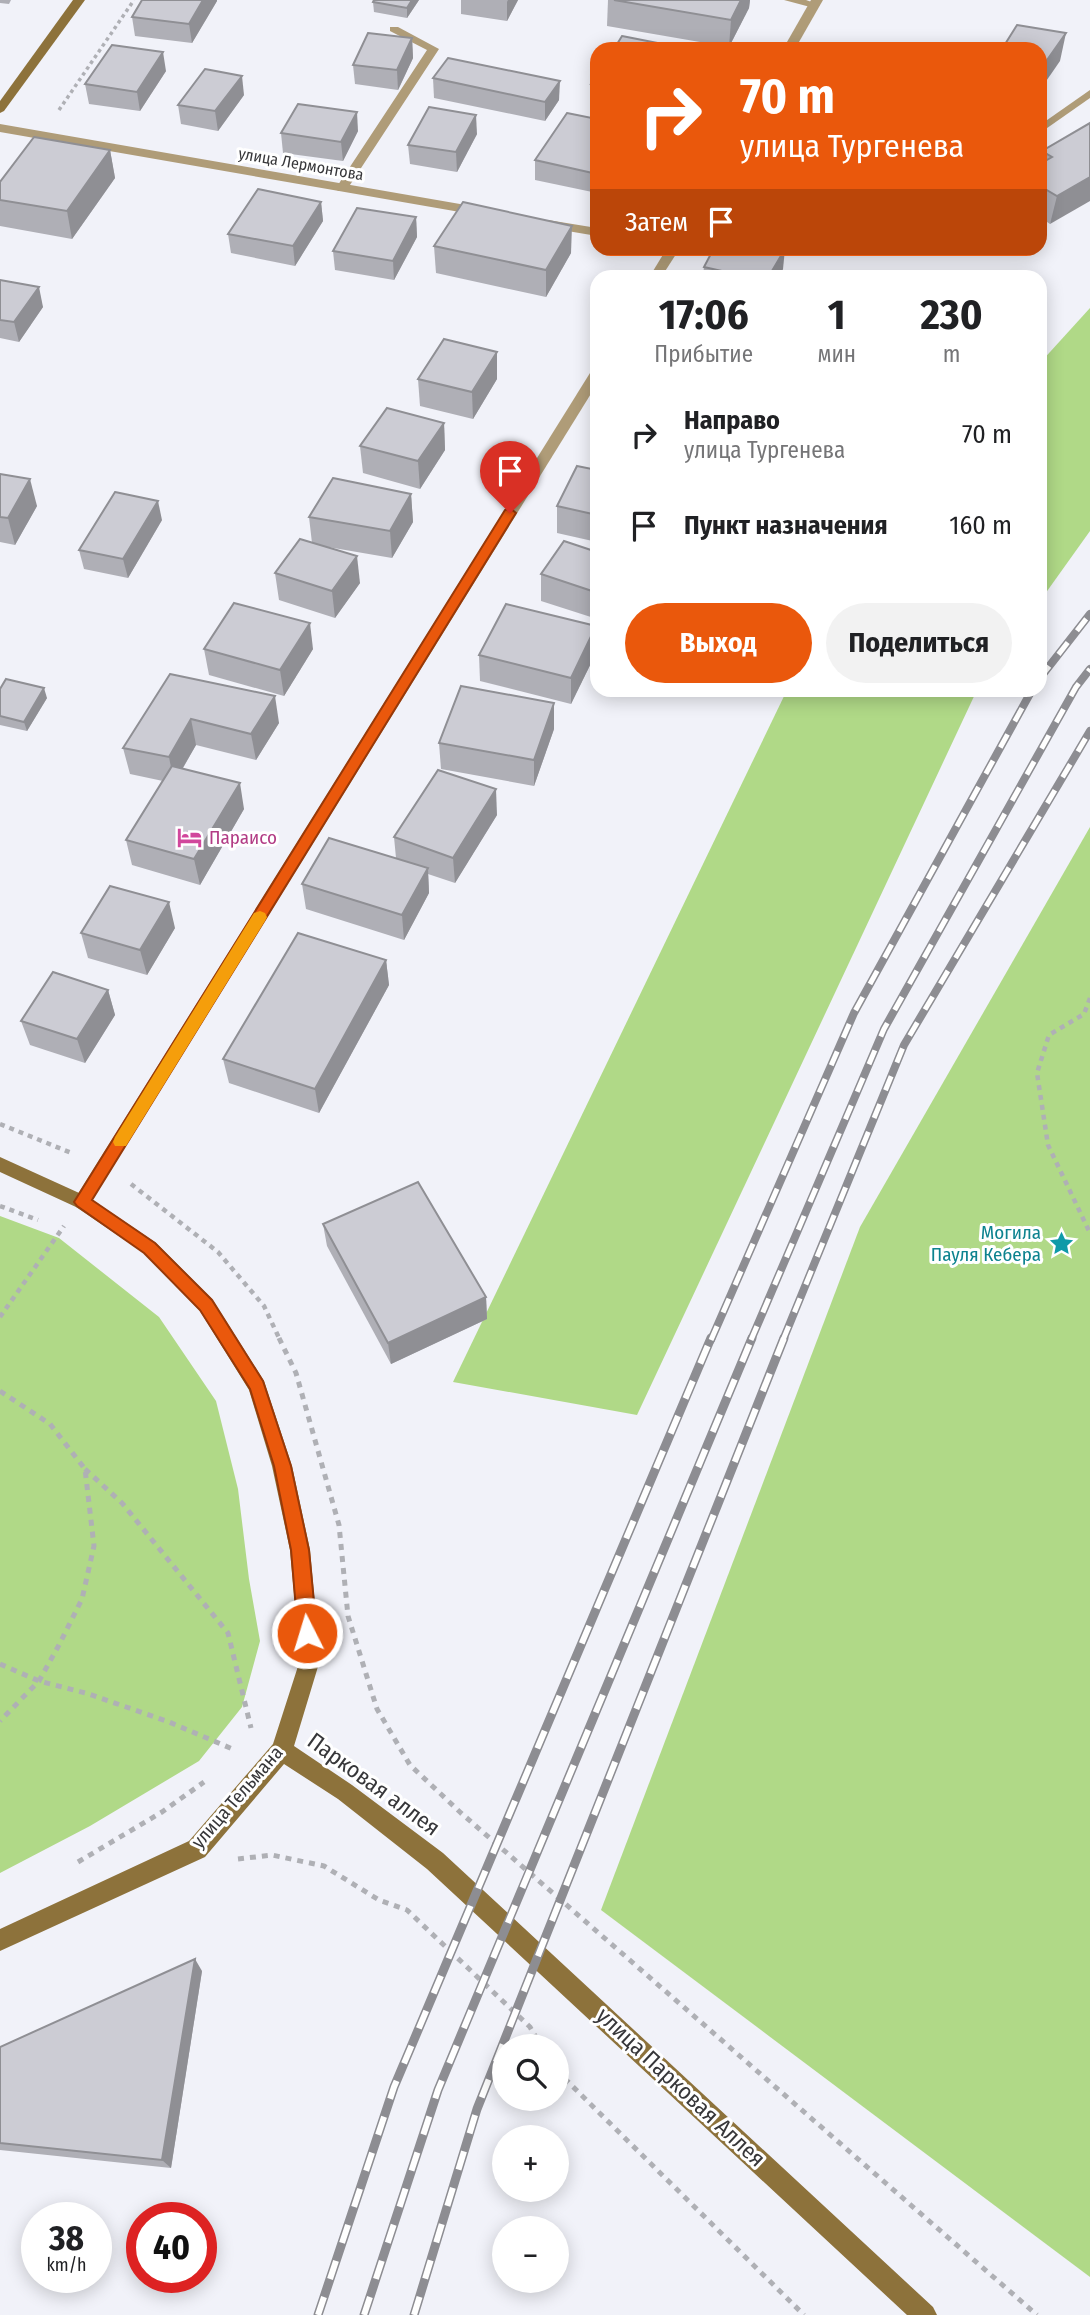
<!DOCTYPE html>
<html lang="ru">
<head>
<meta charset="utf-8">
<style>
  :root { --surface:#fff; --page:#f2f2f2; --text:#202124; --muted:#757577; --accent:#ea580c }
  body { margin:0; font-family:"Fira Sans Condensed",sans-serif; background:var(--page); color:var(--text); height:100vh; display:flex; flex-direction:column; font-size:26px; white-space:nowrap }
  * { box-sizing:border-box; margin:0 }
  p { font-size:23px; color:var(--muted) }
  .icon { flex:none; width:38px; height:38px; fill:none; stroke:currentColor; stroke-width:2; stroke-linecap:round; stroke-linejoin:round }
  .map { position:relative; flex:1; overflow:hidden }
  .details { position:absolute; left:590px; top:270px; width:457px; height:427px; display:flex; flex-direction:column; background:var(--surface); border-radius:21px; box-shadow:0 4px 18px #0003 }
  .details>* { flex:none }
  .top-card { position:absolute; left:590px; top:42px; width:457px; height:214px; border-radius:21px; box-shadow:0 4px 18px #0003; background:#ea580c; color:#fff; overflow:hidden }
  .controls { position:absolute; left:492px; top:2034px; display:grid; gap:14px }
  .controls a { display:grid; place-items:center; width:77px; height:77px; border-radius:50%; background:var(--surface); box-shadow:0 4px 18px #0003; font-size:35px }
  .speed { position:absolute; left:21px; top:2202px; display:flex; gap:14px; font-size:35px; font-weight:700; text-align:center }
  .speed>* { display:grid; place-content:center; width:91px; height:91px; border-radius:50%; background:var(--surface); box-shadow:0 4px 18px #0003; line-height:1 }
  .speed small { font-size:18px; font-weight:400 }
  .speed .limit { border:10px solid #d22; background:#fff; color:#111 }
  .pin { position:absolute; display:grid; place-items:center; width:60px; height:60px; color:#fff; margin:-72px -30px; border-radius:50% 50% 50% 0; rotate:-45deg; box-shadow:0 0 7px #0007 }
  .pin .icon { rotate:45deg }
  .me { position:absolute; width:77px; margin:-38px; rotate:355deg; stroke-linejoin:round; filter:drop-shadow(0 0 5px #0008) }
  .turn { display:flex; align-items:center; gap:24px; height:147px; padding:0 35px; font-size:32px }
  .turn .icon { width:91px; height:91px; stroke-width:2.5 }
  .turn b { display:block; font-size:49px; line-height:60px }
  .then { display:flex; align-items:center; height:66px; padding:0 35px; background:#0003; gap:14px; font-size:26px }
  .eta { display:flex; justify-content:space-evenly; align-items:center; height:119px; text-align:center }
  .eta b { font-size:42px; font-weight:700; line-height:49px }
  .button { display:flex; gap:14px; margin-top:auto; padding:14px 35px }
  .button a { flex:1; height:80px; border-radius:42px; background:var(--accent); color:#fff; font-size:28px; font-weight:700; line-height:80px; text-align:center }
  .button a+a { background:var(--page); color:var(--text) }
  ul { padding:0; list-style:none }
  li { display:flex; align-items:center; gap:21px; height:91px; padding:0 35px }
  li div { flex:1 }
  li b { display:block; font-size:26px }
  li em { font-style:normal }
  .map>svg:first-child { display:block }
  .green { fill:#b0d987 }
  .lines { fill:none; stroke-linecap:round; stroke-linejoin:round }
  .path-far2 { stroke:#afb0b5; stroke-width:3.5; stroke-dasharray:3.5 3.5; stroke-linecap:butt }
  .path-far1 { stroke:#afb0b5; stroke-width:4.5; stroke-dasharray:5 5; stroke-linecap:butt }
  .path { stroke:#afb0b5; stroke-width:5; stroke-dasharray:6 6; stroke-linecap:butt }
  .lane { fill:#af9c78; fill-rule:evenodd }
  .street { fill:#af9c78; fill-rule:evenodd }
  .secondary { fill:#8d723b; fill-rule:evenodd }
  .rail-far1-casing { stroke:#8d8d92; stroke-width:8 }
  .rail-casing { stroke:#8d8d92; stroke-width:9 }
  .rail-far1 { stroke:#fff; stroke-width:5; stroke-dasharray:15; stroke-linecap:butt }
  .rail { stroke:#fff; stroke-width:6; stroke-dasharray:19; stroke-linecap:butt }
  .wall { fill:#afafb6 }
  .shaded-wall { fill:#8f8f94 }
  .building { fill:#ccccd4; stroke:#8f8f94; stroke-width:2 }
  .route { fill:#ea580c; stroke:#983908; stroke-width:2 }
  .slow { fill:#f59e0b }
  .labels { text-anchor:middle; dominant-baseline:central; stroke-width:6; stroke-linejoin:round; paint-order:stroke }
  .far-street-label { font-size:16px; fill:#37373a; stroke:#fff }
  .hotel-label { font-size:19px; fill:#b23c85; stroke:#fff; text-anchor:start }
  .culture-label { font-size:19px; fill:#0d838f; stroke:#fff; text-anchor:end }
  .street-label { font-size:19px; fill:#37373a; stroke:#fff }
  .near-street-label { font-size:23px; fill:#37373a; stroke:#fff }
</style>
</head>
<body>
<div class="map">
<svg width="1090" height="2315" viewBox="0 0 1090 2315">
  <rect width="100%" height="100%" fill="#f1f2f9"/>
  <g class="green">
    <path d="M1090 308V531L1040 601V363Z"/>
    <path d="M787 690H977L637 1415 453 1382Z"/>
    <path d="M1090 827V2277L601 1910 860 1227Z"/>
    <path d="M0 1216 59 1238 159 1317 216 1401 238 1489 249 1579 260 1641 242 1707 199 1761 90 1826 0 1873Z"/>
  </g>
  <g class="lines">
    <path class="path-far2" d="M59 110 134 0"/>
    <g class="path-far1">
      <path d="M1090 998 1084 1014 1049 1035 1037 1073 1048 1145 1090 1233"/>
      <path d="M0 1124 74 1154"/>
      <path d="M131 1184 218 1252 264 1306 280 1340"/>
      <path d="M0 1206 38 1220"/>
      <path d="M0 1317 64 1226"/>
    </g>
    <g class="path">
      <path d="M279 1338 296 1373 339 1525 348 1616 377 1709 410 1765 461 1813 1037 2315"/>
      <path d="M0 1391 50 1424 85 1469 94 1546 82 1599 59 1645 39 1681 0 1721"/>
      <path d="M85 1469 122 1503 228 1633 251 1728"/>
      <path d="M0 1664 39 1681 89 1694 169 1722 235 1750"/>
      <path d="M238 1859 272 1855 324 1866 379 1900 407 1910 530 2027 541 2046"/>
      <path d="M78 1862 162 1812 204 1782"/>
      <path d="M556 2070 804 2315"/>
    </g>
    <g class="lane">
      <path d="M784 0H806L820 5 814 8Z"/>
      <path d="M390 27H398L439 49 346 191H338L336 188 427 50 390 31Z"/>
      <path d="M1090 90V98L1040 133V125Z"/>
    </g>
    <g class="street">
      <path d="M811 0H823L795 49H783Z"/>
      <path d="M0 124 483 208 489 212 483 216 0 132Z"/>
      <path d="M548 220 597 228V236L544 227 542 224Z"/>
      <path d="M667 248H680L662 276H650Z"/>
      <path d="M597 369V384L88 1207 82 1210 76 1207 73 1202 76 1197 590 373Z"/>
    </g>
    <g class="secondary">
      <path d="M73 0H85L4 111 0 113V101Z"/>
      <path d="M0 1157 88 1197 156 1243 212 1299 264 1381 292 1466 310 1550 320 1660 294 1746 352 1785 443 1853 933 2307 937 2315H907L427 1869 338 1799 284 1764 205 1857 0 1951V1929L189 1841 273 1744 300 1660 290 1550 272 1466 249 1390 200 1311 144 1253 76 1207 0 1172Z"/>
    </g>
    <defs>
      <g id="rail-far1">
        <path d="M1040 678 1090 614"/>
        <path d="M711 1340 854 1013 1032 690"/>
        <path d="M751 1340 884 1029 1076 687 1090 669"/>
        <path d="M783 1340 904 1045 1090 731"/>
      </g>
      <g id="rail">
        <path d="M318 2315 394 2087 711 1338"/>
        <path d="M364 2315 438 2090 752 1338"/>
        <path d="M414 2315 477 2109 784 1338"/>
      </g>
    </defs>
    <use href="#rail-far1" class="rail-far1-casing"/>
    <use href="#rail" class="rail-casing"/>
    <use href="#rail-far1" class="rail-far1"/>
    <use href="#rail" class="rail"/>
  </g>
  <g class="wall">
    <path d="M0 0H11L9 4 0 3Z"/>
    <path d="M374 0H419L407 18 374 12 373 2Z"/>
    <path d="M461 0H518L507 21 461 14Z"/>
    <path d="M608 0H750L749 8 729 47 607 26Z"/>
    <path d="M217 1 192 43 135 36 132 17Z"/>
    <path d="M412 38 413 58 398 90 355 84 353 65Z"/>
    <path d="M166 71 140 111 89 104 85 84Z"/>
    <path d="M597 75V112L590 111 591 84Z"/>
    <path d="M433 78 559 100 545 121 434 98Z"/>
    <path d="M244 95 218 131 181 124 178 105Z"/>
    <path d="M597 119V193L535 180V160Z"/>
    <path d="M1090 123 1050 224 1040 217V164L1042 151Z"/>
    <path d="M358 131 343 161 283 153 281 133Z"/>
    <path d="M477 134 457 172 410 164 408 145Z"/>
    <path d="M110 150 115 178 72 239 0 226V182Z"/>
    <path d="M321 202 323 221 295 266 231 253 228 234Z"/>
    <path d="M416 217 417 237 394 280 335 270 333 251Z"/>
    <path d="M434 246 571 253 546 297 436 273Z"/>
    <path d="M704 267 783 269 779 276H703Z"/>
    <path d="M0 280 43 307 19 342 0 338Z"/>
    <path d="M418 379H497L473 419 420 406Z"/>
    <path d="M444 423 445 450 420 489 363 473 360 446Z"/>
    <path d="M597 470V542L557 533V506Z"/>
    <path d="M0 474 37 506 15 545 0 542Z"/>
    <path d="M411 494 413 522 392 558 322 546 360 583 335 618 279 600 275 573 312 543 309 517Z"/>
    <path d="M162 520 128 578 84 569 79 550Z"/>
    <path d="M597 552 594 618 541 601V574Z"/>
    <path d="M204 649H313L284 696 209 675Z"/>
    <path d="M596 653 571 704 480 681 479 655Z"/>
    <path d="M170 674 279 723 256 760 196 745 183 768 244 809 200 885 132 865 126 840 163 781 130 774 123 748Z"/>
    <path d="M0 689 47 698 27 731 0 725Z"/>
    <path d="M554 703V729L534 786 441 769 439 743Z"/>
    <path d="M497 815 455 883 428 874 429 893 404 940 306 909 302 884 396 858 394 837Z"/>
    <path d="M175 928 147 975 88 958 81 933Z"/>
    <path d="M386 960 389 985 319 1113 229 1083 223 1059Z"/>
    <path d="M108 990 115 1015 85 1063 30 1045 21 1021Z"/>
    <path d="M323 1224 486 1297 487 1319 391 1364 327 1246Z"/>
    <path d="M202 1971 171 2168 0 2150V2047Z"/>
  </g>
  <g class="shaded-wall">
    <path d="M203 0H217V1L192 43 189 24Z"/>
    <path d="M412 0H419L407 18V8Z"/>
    <path d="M508 0H518L507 21V2Z"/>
    <path d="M741 0H750L749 8 729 47 731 20Z"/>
    <path d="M1066 33 1060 61 1040 90V70Z"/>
    <path d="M412 38 413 58 398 90 397 70Z"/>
    <path d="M163 52 166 71 140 111 137 92Z"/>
    <path d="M242 76 244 95 218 131 215 111Z"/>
    <path d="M560 81 559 100 545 121V102Z"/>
    <path d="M357 112 358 131 343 161 341 142Z"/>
    <path d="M476 115 477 134 457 172 456 152Z"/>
    <path d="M110 150 115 178 72 239 67 211Z"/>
    <path d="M1090 164V201L1050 224 1057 196Z"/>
    <path d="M321 202 323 221 295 266 293 246Z"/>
    <path d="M416 217 417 237 394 280 393 261Z"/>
    <path d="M572 226 571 253 546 297V270Z"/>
    <path d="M785 249 783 269 779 276H769Z"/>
    <path d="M39 287 43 307 19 342 14 322Z"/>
    <path d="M497 352V379L473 419 472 392Z"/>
    <path d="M444 423 445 450 420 489 418 461Z"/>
    <path d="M30 479 37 506 15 545 8 518Z"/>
    <path d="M411 494 413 522 392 558 390 531Z"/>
    <path d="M158 501 162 520 128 578 123 559Z"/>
    <path d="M357 556 360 583 335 618 332 591Z"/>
    <path d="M597 589V614L594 618 595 592Z"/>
    <path d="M310 623 313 649 284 696 280 670Z"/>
    <path d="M596 626V653L571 704V678Z"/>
    <path d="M44 688 47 698 27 731 24 722Z"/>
    <path d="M275 696 279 723 256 760 251 734Z"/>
    <path d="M554 703V729L534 786V760Z"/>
    <path d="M191 719 196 745 174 783 169 757Z"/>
    <path d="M240 783 244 809 200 885 194 859Z"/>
    <path d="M496 789 497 815 455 883 453 858Z"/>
    <path d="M428 868 429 893 404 940 402 915Z"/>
    <path d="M169 902 175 928 147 975 140 950Z"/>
    <path d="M386 960 389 985 319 1113 315 1089Z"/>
    <path d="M108 990 115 1015 85 1063 77 1039Z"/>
    <path d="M486 1297 487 1319 391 1364 388 1343Z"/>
    <path d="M195 1959 202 1971 171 2168 162 2160Z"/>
  </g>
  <g class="building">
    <path d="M142 0H203L189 24 132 17Z"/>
    <path d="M374 0H412L407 8 373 2Z"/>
    <path d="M614 0H741L731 20Z"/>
    <path d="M1017 25 1066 33 1040 70V49H1002Z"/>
    <path d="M368 33 412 38 397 70 353 65Z"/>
    <path d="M622 36 688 49H614Z"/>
    <path d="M112 45 163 52 137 92 85 84Z"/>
    <path d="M821 45 841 49H818Z"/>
    <path d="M448 58 560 81 545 102 433 78Z"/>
    <path d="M205 69 242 76 215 111 178 105Z"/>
    <path d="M597 75V85L591 84Z"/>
    <path d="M298 104 357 112 341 142 281 133Z"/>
    <path d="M429 107 476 115 456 152 408 145Z"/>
    <path d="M567 113 597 119V174L535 160Z"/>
    <path d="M1090 123V177L1057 196 1040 186V164L1052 157 1042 151Z"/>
    <path d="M34 137 110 150 67 211 0 200V182Z"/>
    <path d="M258 189 321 202 293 246 228 234Z"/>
    <path d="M463 202 572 226 546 270 434 246Z"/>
    <path d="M357 208 416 217 393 261 333 251Z"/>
    <path d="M714 248H781L785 249 769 276H744L704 267Z"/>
    <path d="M0 280 39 287 14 322 0 320Z"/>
    <path d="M444 339 497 352 472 392 418 379Z"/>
    <path d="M387 408 444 423 418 461 360 446Z"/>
    <path d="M577 466 597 470V515L557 506Z"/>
    <path d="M0 474 30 479 8 518 0 517Z"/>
    <path d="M333 478 411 494 390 531 309 517Z"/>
    <path d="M115 492 158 501 123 559 79 550Z"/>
    <path d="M300 539 357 556 332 591 275 573Z"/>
    <path d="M564 541 597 552V589L595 592 541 574Z"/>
    <path d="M234 603 310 623 280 670 204 649Z"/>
    <path d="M506 604 596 626 571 678 479 655Z"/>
    <path d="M170 674 275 696 251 734 191 719 169 757 123 748Z"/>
    <path d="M6 679 44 688 24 722 0 716V689Z"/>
    <path d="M461 686 554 703 534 760 439 743Z"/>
    <path d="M172 766 240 783 194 859 126 840Z"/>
    <path d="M438 770 496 789 453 858 394 837Z"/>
    <path d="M329 838 428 868 402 915 302 884Z"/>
    <path d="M110 886 169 902 140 950 81 933Z"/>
    <path d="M298 933 386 960 315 1089 223 1059Z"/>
    <path d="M53 972 108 990 77 1039 21 1021Z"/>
    <path d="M418 1182 486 1297 388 1343 323 1224Z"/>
    <path d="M195 1959 162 2160 0 2143V2047Z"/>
  </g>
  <path class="route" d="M510 508 516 513 92 1200 155 1243 212 1300 263 1381 291 1466 309 1550 317 1633 314 1639 307 1641 301 1639 298 1633 291 1550 274 1466 250 1389 200 1310 144 1253 77 1206 74 1202 505 510Z"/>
  <path class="slow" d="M260 911 265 913 267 917 265 921 126 1146H115L113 1142 115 1137 254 913Z"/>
  <defs>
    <symbol id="hotel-bare" viewBox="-9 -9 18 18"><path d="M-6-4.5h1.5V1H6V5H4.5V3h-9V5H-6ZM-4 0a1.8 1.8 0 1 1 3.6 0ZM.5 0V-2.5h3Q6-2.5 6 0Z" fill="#d1479c" stroke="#fff" stroke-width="2.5" paint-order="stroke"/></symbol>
    <symbol id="sight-bare" viewBox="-9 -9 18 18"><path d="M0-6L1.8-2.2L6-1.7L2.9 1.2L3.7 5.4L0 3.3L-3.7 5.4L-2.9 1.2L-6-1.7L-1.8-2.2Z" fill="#0f9aa8" stroke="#fff" stroke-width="2.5" paint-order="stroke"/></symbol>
  </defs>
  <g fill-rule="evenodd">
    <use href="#hotel-bare" x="172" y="820" width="35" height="35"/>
    <use href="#sight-bare" x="1044" y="1226" width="35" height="35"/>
  </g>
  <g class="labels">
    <g class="far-street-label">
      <text transform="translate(301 164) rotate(10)">улица Лермонтова</text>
    </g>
    <g class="hotel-label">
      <text x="209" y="837">Параисо</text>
    </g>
    <g class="culture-label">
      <text x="1041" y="1232">Могила<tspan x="1041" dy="22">Пауля Кебера</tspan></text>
    </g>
    <g class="street-label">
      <text transform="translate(237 1797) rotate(-49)">улица Тельмана</text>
    </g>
    <g class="near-street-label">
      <text transform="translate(374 1784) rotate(36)">Парковая аллея</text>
      <text transform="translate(681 2087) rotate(43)">улица Парковая Аллея</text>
    </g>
  </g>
</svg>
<div class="controls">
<a><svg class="icon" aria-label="search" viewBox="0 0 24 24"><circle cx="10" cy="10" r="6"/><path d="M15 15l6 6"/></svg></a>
<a>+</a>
<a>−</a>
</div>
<div class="speed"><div>38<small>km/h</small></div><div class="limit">40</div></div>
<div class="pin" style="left:510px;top:513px;background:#d93025"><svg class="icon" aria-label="arrive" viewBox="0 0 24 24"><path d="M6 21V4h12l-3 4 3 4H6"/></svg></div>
<svg class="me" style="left:307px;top:1633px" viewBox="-20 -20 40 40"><circle r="17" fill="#ea580c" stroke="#fff" stroke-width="3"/><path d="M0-11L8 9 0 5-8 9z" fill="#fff"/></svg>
<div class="top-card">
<div class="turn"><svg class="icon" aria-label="right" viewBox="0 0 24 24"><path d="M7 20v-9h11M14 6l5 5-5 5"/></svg><div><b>70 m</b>улица Тургенева</div></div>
<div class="then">Затем<svg class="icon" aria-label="arrive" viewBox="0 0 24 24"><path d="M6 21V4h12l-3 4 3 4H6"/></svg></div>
</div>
<section class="details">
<div class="eta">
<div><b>17:06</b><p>Прибытие</p></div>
<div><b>1</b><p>мин</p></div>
<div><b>230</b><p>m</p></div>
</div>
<ul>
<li><svg class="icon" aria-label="right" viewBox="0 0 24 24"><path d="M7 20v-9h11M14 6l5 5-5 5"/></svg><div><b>Направо</b><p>улица Тургенева</p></div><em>70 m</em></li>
<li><svg class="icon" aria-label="arrive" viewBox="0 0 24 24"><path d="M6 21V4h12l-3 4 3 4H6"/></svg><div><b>Пункт назначения</b></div><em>160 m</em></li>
</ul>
<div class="button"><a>Выход</a><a>Поделиться</a></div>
</section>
</div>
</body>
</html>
